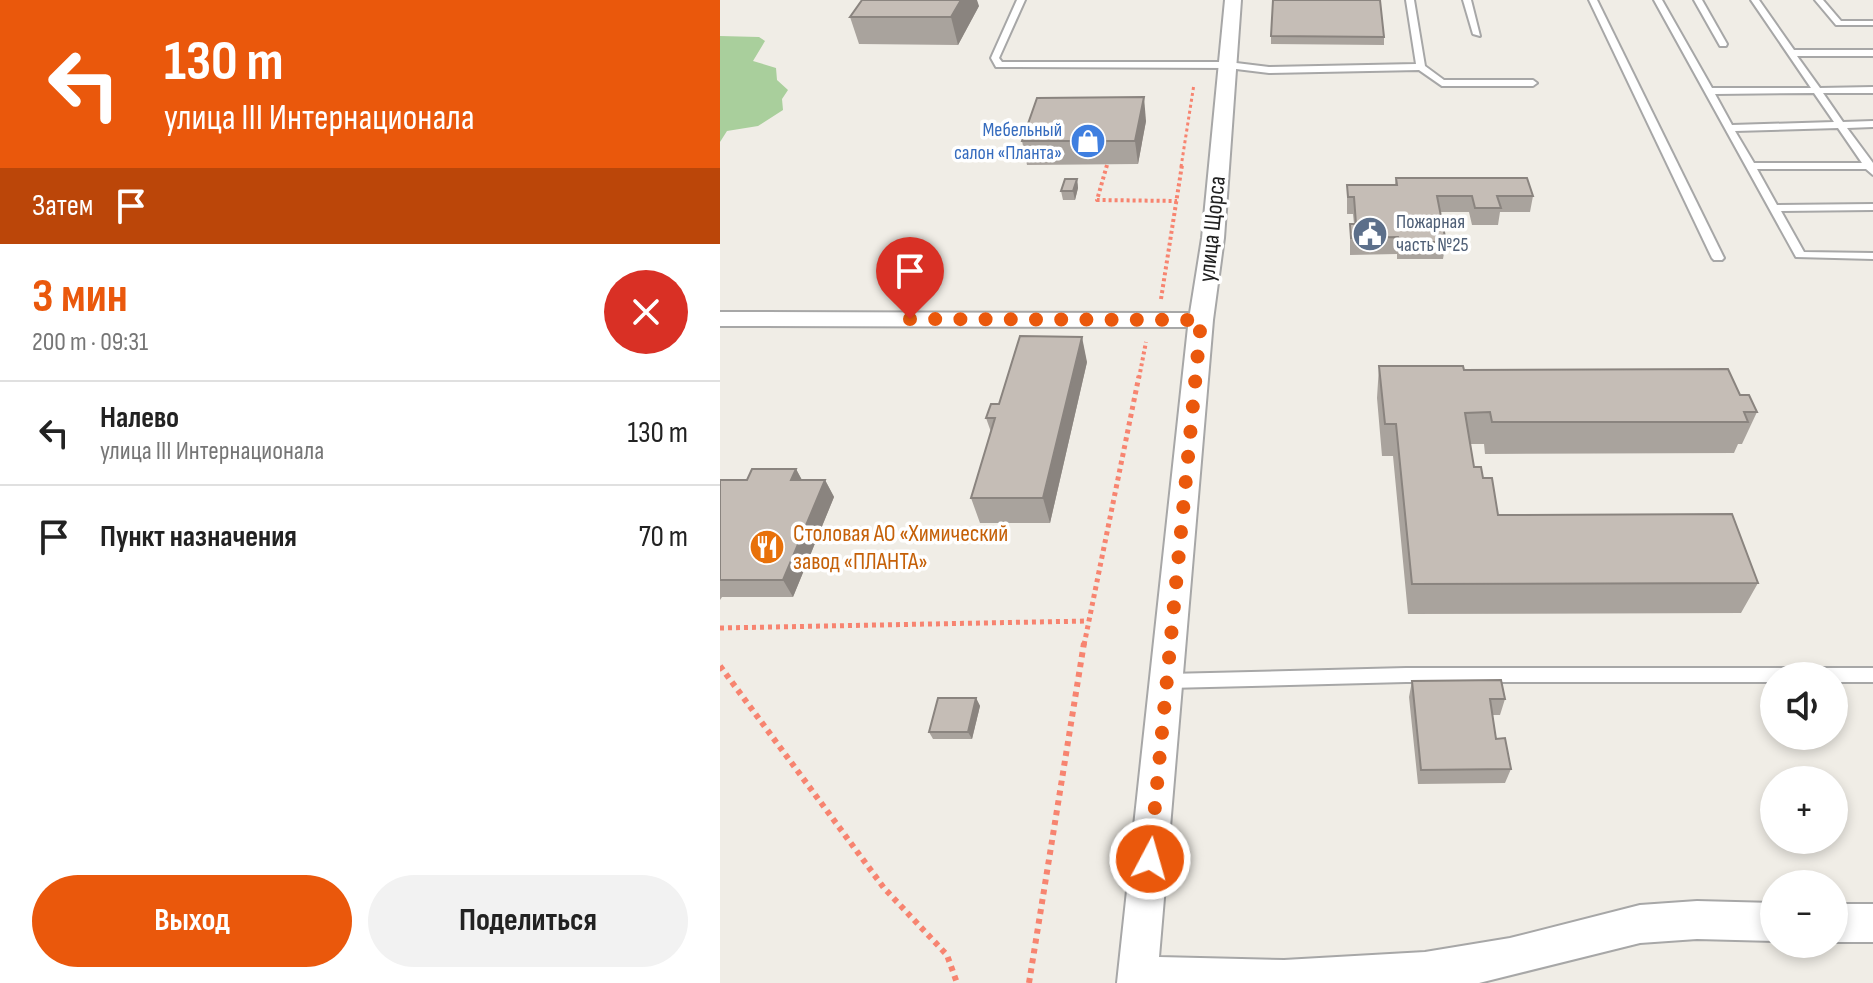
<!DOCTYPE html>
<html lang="ru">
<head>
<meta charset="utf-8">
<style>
  :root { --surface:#fff; --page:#f2f2f2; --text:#222; --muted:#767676; --line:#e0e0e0; --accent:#ea580c }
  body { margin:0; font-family:"Sofia Sans Condensed",sans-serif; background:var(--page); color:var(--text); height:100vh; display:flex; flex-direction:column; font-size:30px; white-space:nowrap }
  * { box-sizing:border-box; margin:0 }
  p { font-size:26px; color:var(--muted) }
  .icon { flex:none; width:44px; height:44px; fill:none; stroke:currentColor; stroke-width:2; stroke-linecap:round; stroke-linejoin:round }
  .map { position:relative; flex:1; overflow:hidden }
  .side { display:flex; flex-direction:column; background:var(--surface); width:720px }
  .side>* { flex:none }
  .hud { background:#ea580c; color:#fff; overflow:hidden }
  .tools { position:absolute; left:1040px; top:662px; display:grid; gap:16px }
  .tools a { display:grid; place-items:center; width:88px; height:88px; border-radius:50%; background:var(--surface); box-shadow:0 4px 12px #0003; font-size:40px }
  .pin { position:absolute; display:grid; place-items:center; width:68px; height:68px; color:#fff; margin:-82px -34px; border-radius:50% 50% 50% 0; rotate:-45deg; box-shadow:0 0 8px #0007 }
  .pin .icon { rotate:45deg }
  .me { position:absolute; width:88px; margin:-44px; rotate:6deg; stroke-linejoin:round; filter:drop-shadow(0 0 6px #0008) }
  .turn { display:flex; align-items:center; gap:28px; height:168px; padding:0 32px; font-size:36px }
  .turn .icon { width:104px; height:104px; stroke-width:2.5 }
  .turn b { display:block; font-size:56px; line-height:68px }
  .then { display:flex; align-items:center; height:76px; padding:0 32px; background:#0003; gap:16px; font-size:30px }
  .round { display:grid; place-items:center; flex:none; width:84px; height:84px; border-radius:42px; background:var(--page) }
  .overview { display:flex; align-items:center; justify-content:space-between; height:136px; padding:0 32px }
  h1 { font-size:48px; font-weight:700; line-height:60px; color:var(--accent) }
  .cta { display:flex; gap:16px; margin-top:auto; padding:16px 32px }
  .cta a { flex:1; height:92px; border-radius:48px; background:var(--accent); color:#fff; font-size:32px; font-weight:700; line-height:92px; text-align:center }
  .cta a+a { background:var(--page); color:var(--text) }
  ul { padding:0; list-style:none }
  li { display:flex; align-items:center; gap:24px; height:104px; padding:0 32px; border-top:2px solid var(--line) }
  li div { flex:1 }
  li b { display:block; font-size:30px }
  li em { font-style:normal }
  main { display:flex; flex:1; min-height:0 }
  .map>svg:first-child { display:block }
  .forest { fill:#a9cf9c }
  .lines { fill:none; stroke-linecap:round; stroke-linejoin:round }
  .service-casing { stroke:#a7a7a7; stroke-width:4 }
  .minor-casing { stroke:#a7a7a7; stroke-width:4 }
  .path-far3 { stroke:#f78470; stroke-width:3; stroke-dasharray:3 3; stroke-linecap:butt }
  .path-far2 { stroke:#f78470; stroke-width:4; stroke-dasharray:3 3; stroke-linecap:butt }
  .path-far1 { stroke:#f78470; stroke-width:5; stroke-dasharray:4 4; stroke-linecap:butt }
  .path { stroke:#f78470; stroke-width:6; stroke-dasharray:5 5; stroke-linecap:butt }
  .service { fill:#fff; fill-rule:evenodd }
  .minor { fill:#fff; fill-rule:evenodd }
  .wall { fill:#a9a39d }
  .shaded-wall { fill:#8a847f }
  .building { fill:#c5bdb6; stroke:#8a847f; stroke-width:2 }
  .route { stroke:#ea580c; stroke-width:14; stroke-dasharray:0 25.2 }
  .labels { text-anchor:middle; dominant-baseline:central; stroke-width:7; stroke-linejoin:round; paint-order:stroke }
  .far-shop-label { font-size:20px; fill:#366cbe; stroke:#fff; text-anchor:end }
  .far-service-label { font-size:20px; fill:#4e5e75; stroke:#fff; text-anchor:start }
  .street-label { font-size:24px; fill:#202020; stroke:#fff }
  .food-label { font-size:24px; fill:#c56008; stroke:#fff; text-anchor:start }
</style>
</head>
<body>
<main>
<section class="side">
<div class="hud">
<div class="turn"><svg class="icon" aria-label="left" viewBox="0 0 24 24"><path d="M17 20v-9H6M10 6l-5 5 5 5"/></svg><div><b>130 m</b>улица III Интернационала</div></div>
<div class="then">Затем<svg class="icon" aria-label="arrive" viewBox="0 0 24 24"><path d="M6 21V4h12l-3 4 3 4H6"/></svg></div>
</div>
<div class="overview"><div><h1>3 мин</h1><p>200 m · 09:31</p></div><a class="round" style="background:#d93025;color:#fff"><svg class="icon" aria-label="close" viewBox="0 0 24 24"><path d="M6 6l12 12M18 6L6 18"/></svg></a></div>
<ul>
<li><svg class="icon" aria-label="left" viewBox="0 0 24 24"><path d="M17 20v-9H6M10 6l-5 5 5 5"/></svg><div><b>Налево</b><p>улица III Интернационала</p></div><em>130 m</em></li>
<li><svg class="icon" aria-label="arrive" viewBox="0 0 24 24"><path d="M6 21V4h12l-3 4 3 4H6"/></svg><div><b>Пункт назначения</b></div><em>70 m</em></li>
</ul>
<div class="cta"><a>Выход</a><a>Поделиться</a></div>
</section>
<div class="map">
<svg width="1153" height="983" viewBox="0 0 1153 983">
  <rect width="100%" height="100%" fill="#f0ede6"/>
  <path class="forest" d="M0 36 39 37 45 41 33 61 56 68 57 80 68 90 62 99 63 110 38 126 7 131 0 142Z"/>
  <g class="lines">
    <defs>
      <g id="service">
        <path d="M297 0H305L279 58 282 62H508L549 67 696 64 686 0H694L705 66 724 80H813L817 83 813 86H722L699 70 549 73 508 68 276 67 271 58Z"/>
        <path d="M743 0H751L760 36 753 34Z"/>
        <path d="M869 0H877L1004 258 1002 260H994L992 258Z"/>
        <path d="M934 0H942L992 88H1091L1031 0H1039L1074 50H1153V56H1077L1100 88 1153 87V93H1103L1123 122 1153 121V127L1127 128 1153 163V175L1146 169H1037L1057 205 1153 204V210L1061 211 1084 252 1153 253V259L1076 257ZM1094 93 1114 122 1012 125 995 94ZM1118 128 1142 163H1034L1015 131Z"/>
        <path d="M974 0H982L1007 44 1006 46H1000Z"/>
        <path d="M1095 0H1103L1121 21H1153V25H1116Z"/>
        <path d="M686 668H1153V682H1114V676H1054V682H686L448 688 442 686 440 681 442 676 448 674Z"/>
      </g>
      <g id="minor">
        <path d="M505 0H521L504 238 493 320 439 957 564 960 705 952 790 938 920 905 977 901 1054 903V941L977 939 920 943 759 983H397L468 327 0 326V312L470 313 482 238Z"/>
        <rect x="1114" y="904" width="39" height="38"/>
      </g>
    </defs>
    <use href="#service" class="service-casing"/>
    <use href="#minor" class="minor-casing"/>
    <path class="path-far3" d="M461 167 474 84"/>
    <g class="path-far2">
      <path d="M387 165 377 200 457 201"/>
      <path d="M441 299 462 165"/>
      <path d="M419 378 426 342"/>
    </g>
    <g class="path-far1">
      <path d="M0 628 368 621"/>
      <path d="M364 645 419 376"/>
    </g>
    <g class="path">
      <path d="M0 666 164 888 227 955 237 983"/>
      <path d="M309 983 364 643"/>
    </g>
    <use href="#service" class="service"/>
    <use href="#minor" class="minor"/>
  </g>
  <g class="wall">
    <path d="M259 6 238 45 139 44 130 17Z"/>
    <path d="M551 36 664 37V45L551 44Z"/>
    <path d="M426 121 418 164 307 165 302 141Z"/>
    <path d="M676 178 813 196 810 212H780L778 225H752L749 212H720L726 242 723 259H677V254L630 255V224H634L633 214H627V185H675Z"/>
    <path d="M357 179 358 188 355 200H343L341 191Z"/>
    <path d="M367 362 330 523H260L251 498 271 432 266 418 279 404Z"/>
    <path d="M659 366 744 370 1020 395 1037 412 1022 444H1018L1014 453 765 454 764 444H750L754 467 763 478 778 515 1038 583 1021 613 688 614 673 456H662L657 398Z"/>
    <path d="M76 469 82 480H105L114 497 73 597H2L0 600V480H27Z"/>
    <path d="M692 681 785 699 780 715H772L776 739 791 769 785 783 698 784 689 697Z"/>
    <path d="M256 698 260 706 252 739H213L209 732Z"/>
  </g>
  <g class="shaded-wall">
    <path d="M241 0H257L259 6 238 45 231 17Z"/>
    <path d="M424 97 426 121 418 164 415 141Z"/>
    <path d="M357 179 358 188 355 200 353 191Z"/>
    <path d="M362 337 367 362 330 523 323 498Z"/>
    <path d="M76 469 85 486 71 480Z"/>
    <path d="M105 480 114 497 73 597 63 580Z"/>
    <path d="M256 698 260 706 252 739 248 732Z"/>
  </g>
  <g class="building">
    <path d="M142 0H241L231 17H130Z"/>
    <path d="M553 0H660L664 37 551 36Z"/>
    <path d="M424 97 415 141H302L317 98Z"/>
    <path d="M676 178H807L813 196H777L781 208H755L752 196H717L726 242H679L678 237 631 238 630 224H636L634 197H628L627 185H677Z"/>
    <path d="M345 179H357L353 191H341Z"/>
    <path d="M300 336 362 337 323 498H251L275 418H266L271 404H279Z"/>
    <path d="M659 366H743L744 370 1008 369 1020 395H1029L1037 412H1024L1028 422H772L770 412 745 413 754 467H761L763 478H772L778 515 1012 514 1038 583 692 584 676 424H665Z"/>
    <path d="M32 469H76L71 480H105L63 580H0V480H27Z"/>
    <path d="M781 680 785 699H770L776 739 785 738 791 769 701 770 692 681Z"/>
    <path d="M218 698H256L248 732H209Z"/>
  </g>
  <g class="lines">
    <path class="route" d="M190 319 481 320 430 859"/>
  </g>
  <defs>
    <symbol id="shop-disc" viewBox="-11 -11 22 22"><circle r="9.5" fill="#3f7fe0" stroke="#fff"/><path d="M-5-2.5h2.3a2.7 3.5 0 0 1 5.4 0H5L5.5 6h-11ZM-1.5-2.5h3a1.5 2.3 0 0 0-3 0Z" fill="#fff"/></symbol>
    <symbol id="civic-disc" viewBox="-11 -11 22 22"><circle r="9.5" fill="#5c6f8a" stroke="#fff"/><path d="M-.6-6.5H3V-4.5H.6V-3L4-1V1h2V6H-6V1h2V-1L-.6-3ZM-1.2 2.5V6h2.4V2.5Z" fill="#fff"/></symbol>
    <symbol id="restaurant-disc" viewBox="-11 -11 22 22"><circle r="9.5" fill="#e8710a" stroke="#fff"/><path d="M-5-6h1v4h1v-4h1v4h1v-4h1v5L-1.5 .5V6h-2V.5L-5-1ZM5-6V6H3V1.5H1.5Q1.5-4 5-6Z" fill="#fff"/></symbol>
  </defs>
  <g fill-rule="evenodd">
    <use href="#shop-disc" x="348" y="121" width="40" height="40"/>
    <use href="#civic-disc" x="630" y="214" width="40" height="40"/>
    <use href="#restaurant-disc" x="27" y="527" width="40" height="40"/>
  </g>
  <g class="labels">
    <g class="far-shop-label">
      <text x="342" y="130">Мебельный<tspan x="342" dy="23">салон «Планта»</tspan></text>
    </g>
    <g class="far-service-label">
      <text x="676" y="222">Пожарная<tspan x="676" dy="23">часть №25</tspan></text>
    </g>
    <g class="street-label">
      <text transform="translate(492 229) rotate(-84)">улица Щорса</text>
    </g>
    <g class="food-label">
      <text x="73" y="533">Столовая АО «Химический<tspan x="73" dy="28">завод «ПЛАНТА»</tspan></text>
    </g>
  </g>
</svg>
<div class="tools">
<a><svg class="icon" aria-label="sound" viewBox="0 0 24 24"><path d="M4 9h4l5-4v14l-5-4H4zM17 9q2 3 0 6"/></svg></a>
<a>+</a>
<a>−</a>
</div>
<div class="pin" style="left:190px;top:319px;background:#d93025"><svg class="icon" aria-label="arrive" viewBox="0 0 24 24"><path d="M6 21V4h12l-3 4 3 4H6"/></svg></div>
<svg class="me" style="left:430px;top:859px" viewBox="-20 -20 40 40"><circle r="17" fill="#ea580c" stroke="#fff" stroke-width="3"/><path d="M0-11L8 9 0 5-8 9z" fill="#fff"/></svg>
</div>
</main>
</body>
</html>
